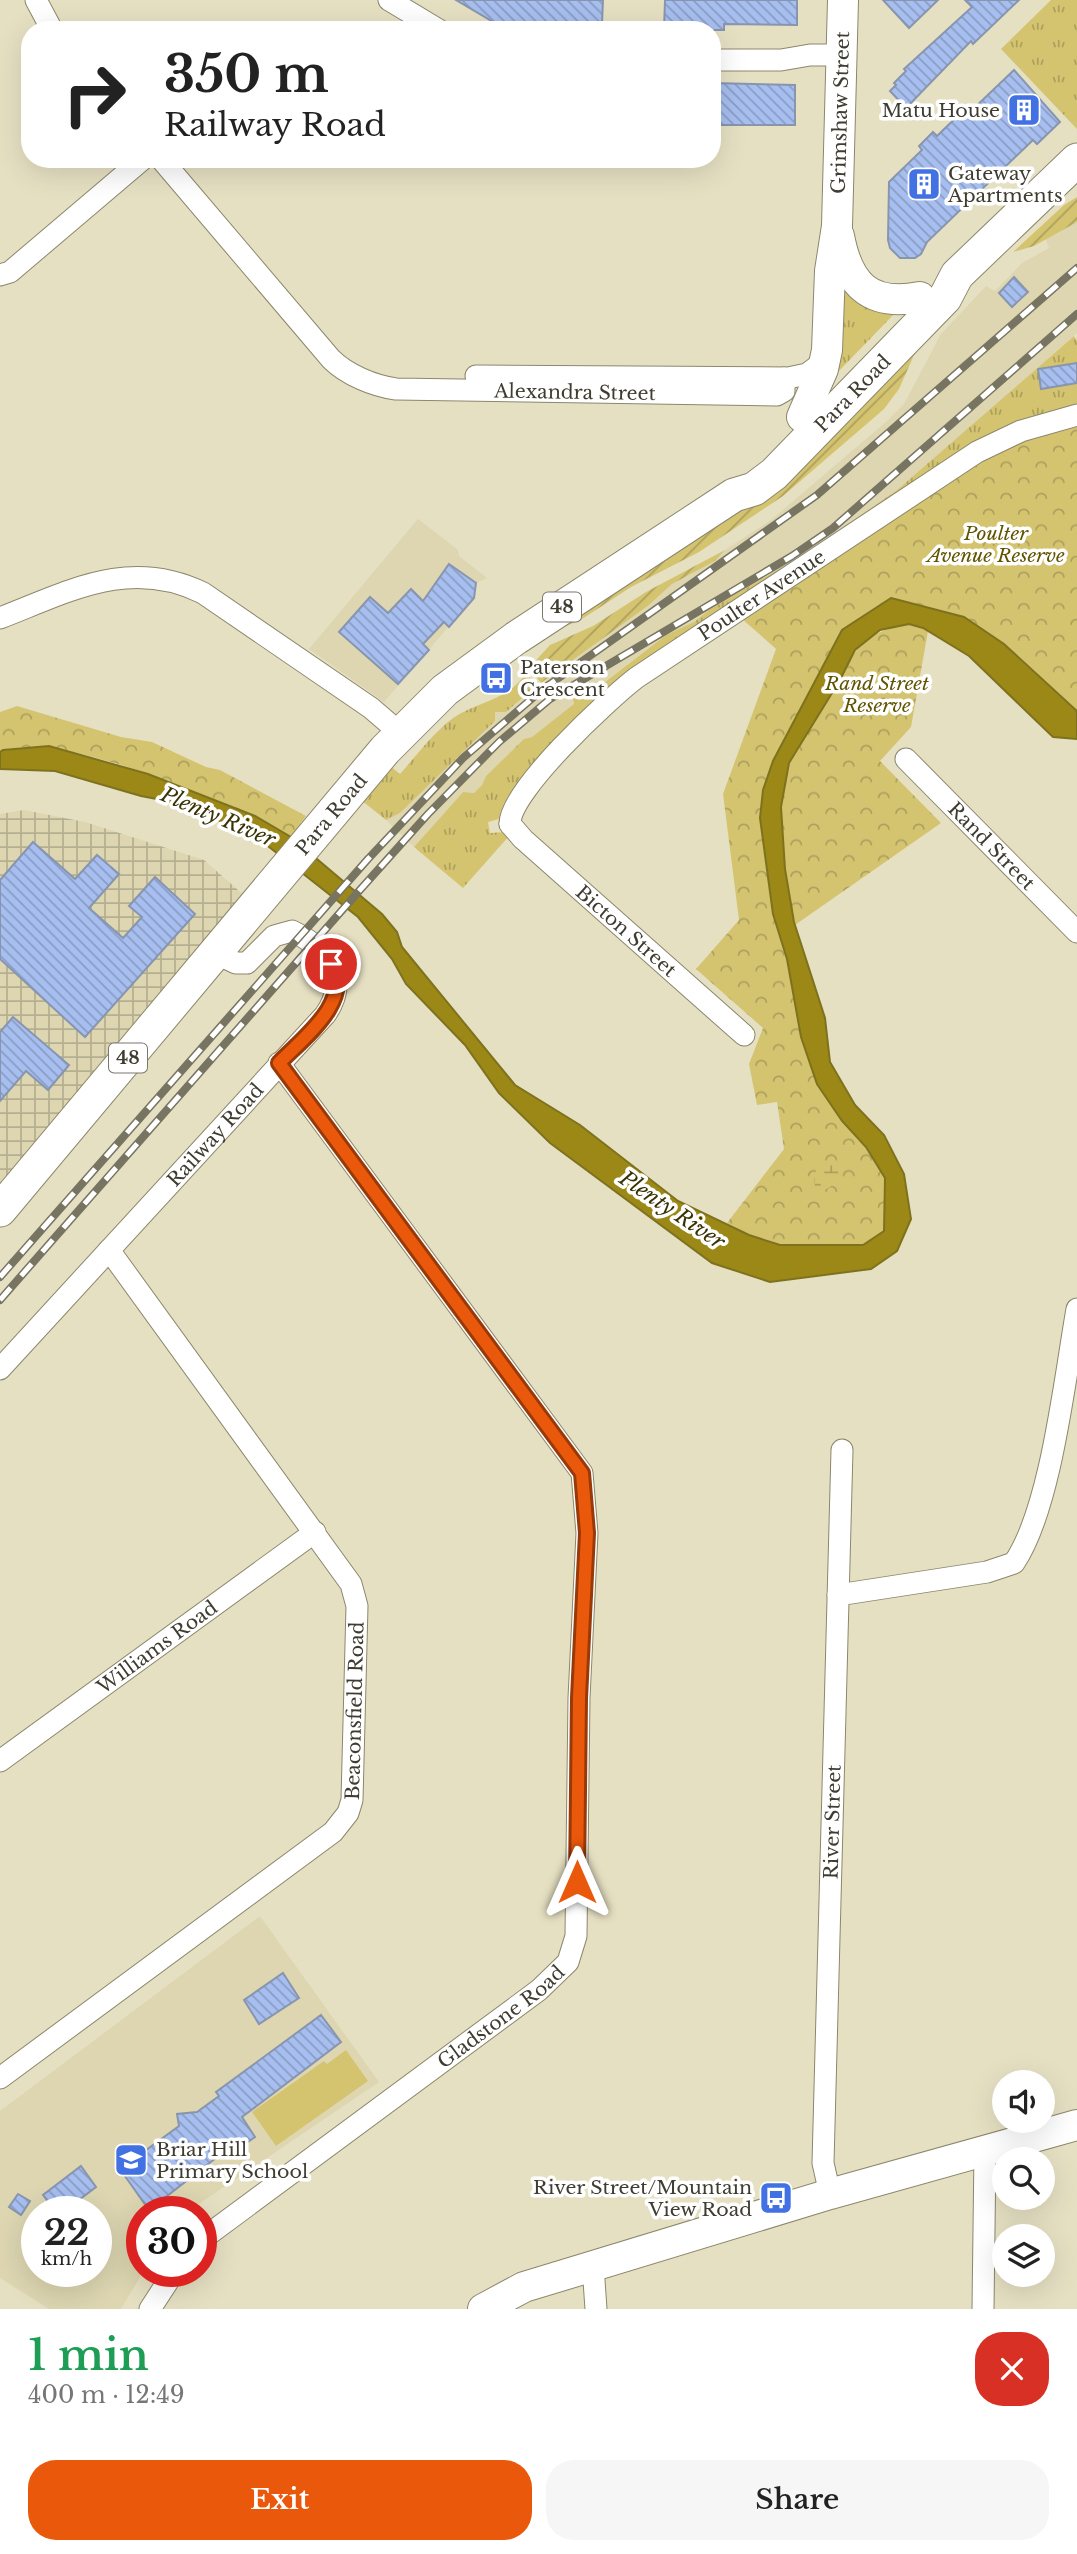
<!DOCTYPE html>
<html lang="en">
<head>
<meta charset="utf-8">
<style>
  :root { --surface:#fff; --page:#f6f6f6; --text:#222; --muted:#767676; --accent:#ea580c }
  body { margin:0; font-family:"Libre Baskerville",serif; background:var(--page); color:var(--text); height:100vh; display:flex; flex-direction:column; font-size:26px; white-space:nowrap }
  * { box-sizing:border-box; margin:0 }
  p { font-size:23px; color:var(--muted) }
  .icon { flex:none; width:38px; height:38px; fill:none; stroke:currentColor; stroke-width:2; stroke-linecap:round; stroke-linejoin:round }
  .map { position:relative; height:2309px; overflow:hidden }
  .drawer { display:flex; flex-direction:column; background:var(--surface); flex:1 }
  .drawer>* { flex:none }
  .hud { position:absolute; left:21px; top:21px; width:700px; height:147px; border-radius:28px; box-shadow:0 7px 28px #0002; background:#fff; color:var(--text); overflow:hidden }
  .tools { position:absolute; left:992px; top:2070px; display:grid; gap:14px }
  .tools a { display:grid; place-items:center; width:63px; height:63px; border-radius:50%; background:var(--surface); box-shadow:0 7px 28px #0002; font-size:35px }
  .speed { position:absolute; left:21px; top:2196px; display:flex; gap:14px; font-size:35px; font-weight:700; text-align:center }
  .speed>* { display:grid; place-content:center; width:91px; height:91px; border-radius:50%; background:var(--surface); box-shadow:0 7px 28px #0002; line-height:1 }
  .speed small { font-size:18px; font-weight:400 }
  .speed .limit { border:10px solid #d22; background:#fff; color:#111 }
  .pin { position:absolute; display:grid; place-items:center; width:60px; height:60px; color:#fff; margin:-30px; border:4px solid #fff; border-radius:50%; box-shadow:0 2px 7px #0007 }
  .me { position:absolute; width:77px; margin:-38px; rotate:0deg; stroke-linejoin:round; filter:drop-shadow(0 0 5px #0008) }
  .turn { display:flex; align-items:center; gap:24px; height:147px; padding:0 28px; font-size:32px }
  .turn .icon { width:91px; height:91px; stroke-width:2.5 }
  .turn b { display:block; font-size:49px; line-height:60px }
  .round { display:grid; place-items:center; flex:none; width:74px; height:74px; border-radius:28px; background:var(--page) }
  .headline { display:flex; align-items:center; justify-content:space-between; height:119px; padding:0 28px }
  h1 { font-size:42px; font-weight:600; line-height:52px; color:#1e9e55 }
  .cta { display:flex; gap:14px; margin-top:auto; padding:14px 28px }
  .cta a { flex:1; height:80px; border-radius:28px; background:var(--accent); color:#fff; font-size:28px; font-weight:600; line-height:80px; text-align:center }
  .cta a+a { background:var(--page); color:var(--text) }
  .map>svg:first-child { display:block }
  .built { fill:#ddd6b1; fill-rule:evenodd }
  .industrial { fill:url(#industrial-grid) }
  .grass { fill:url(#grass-tufts) }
  .forest { fill:url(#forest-crowns) }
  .wetland { fill:url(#wetland-marsh) }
  .garden { fill:url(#garden-furrows) }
  .pitch { fill:#d4c470 }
  .water { fill:#9b8816; stroke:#7f721e; stroke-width:2 }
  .building { fill:url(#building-back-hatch); stroke:#8895ae; stroke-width:2 }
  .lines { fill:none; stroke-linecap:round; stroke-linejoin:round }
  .street-casing { stroke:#8c876c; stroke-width:23 }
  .secondary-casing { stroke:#8c876c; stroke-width:32 }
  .primary-casing { stroke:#8c876c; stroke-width:35 }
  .street { stroke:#fff; stroke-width:21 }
  .secondary { stroke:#fff; stroke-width:30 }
  .primary { stroke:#fff; stroke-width:33 }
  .rail-casing { stroke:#777462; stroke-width:8 }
  .rail { stroke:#fff; stroke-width:5; stroke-dasharray:16; stroke-linecap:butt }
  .route-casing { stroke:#983908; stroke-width:18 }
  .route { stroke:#ea580c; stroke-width:12 }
  .labels { text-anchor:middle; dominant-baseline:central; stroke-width:7; stroke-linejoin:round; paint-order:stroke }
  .shield { fill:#fff; stroke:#79776f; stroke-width:2 }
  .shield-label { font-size:18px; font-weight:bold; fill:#3f3d31 }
  .poi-label { font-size:19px; fill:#3f3d31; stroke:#fff; text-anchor:start }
  .street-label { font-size:19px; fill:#3f3d31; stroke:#fff }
  .park-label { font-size:19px; font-style:italic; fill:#615400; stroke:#fff }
  .water-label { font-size:21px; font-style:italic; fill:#393204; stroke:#fff }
</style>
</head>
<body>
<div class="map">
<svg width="1077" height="2309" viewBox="0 0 1077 2309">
  <defs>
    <pattern id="industrial-grid" width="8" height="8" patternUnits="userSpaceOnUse" patternTransform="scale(1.75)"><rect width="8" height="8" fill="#ddd6b1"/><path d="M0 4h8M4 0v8" fill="none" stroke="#b5af91"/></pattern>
    <pattern id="grass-tufts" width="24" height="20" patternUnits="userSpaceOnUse" patternTransform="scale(1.75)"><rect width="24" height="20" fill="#d4c470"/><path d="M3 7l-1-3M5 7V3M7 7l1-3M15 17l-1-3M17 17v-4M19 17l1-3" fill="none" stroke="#ada05d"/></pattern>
    <pattern id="forest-crowns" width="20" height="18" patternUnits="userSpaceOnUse" patternTransform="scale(1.75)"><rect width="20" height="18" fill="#d4c470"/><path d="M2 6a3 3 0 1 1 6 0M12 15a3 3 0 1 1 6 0" fill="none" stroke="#ada05d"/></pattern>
    <pattern id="wetland-marsh" width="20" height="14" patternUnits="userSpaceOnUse" patternTransform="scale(1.75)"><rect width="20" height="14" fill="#d4c470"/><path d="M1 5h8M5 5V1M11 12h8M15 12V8" fill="none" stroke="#ada05d"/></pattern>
    <pattern id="garden-furrows" width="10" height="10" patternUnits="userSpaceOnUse" patternTransform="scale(1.75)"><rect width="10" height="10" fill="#d4c470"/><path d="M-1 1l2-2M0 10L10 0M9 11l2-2" fill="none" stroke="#ada05d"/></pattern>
    <pattern id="building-back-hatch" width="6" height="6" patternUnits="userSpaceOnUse" patternTransform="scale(1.75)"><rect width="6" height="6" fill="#a7bff0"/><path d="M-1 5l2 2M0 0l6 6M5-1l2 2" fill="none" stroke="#899cc3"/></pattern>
  </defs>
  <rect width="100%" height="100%" fill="#e6e0c3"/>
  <g class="built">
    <path d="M1077 202V333L897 490 803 555 709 610 694 622 666 635 532 737 524 739 486 776 482 785 474 793 463 792 414 847 386 820 400 813 464 749 495 711 506 712 600 638 649 605 672 584 715 561 725 550 771 520 887 421 904 404 941 334 986 286 995 291 1022 263 1049 248 1042 230Z"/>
    <path d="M418 519 458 550 459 556 487 578 476 583 474 597 384 702 309 649Z"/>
    <path d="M260 1916 379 2082 187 2212H142L143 2272 121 2309H49L0 2278V2111ZM37 2212H96V2272H37Z"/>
  </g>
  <path class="industrial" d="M24 810 85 822 204 860 246 897 0 1188V814Z"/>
  <g class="grass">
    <path d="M1051 0H1077V129L1001 49Z"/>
    <path d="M838 276 899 309 836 374Z"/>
    <path d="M1074 336 1077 341V407L578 719 508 798 499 819 488 822 490 833 505 832 510 835 463 888 414 847 463 792 474 793 482 785 486 776 524 739 532 737 574 704 573 698 589 687 596 689 666 635 694 622 709 610 803 555 897 490Z"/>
    <path d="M526 673 537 686 506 712H495V721L400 813 386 820 361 800 389 765 400 774C417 755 433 733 453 718 478 701 509 700 526 673Z"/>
  </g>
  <g class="forest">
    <path d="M1077 424V711L1004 644 964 617 891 598 842 630 773 761 761 818 773 914 787 959 801 1037 817 1084 842 1121 866 1147 885 1178 884 1231 864 1245H780L749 1235 727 1223 784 1149 777 1102 757 1105 749 1064 763 1028 696 969 739 920 723 794 776 649 741 618 1003 448Z"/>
    <path d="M910 624 928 631 911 727 880 761 941 823 795 925C785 886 772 799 790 762 801 738 818 716 832 694 857 651 855 634 910 624Z"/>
    <path d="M17 706 121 737 152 742 206 767 220 770 306 816 291 837C238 806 57 727 0 752V712Z"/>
  </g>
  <path class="wetland" d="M833 1159 842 1165C840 1178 836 1185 824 1190L815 1186C812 1172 819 1161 833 1159Z"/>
  <g class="garden">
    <path d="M1077 197V222L1034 246 1013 252 1064 205Z"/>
    <path d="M918 346 899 389 884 409 783 496 699 552 631 587 579 621 558 629 526 651Z"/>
    <path d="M725 550 715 561 672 584 649 605 541 683 529 668 550 645 593 626 646 592Z"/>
  </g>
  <path class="pitch" d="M346 2050 368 2081 276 2146 252 2112 324 2061 327 2064Z"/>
  <path class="water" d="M891 598 964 617 1004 644 1077 711V739L1053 737 969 656 923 628 909 624 880 630 855 650 840 680 789 763 781 807 785 869 794 922 825 1018 830 1062 855 1105 884 1135 904 1174 911 1219 897 1251 871 1269 770 1282 712 1263 550 1143 499 1093 465 1045 406 984 392 959 358 917 264 843 188 805 141 796 55 771 0 769V752L3 750 49 746 148 774 255 816 291 837 382 914 397 932 402 947 515 1085 580 1125 678 1201 749 1235 780 1245H863L884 1231 885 1178 866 1147 842 1121 817 1084 801 1037 787 959 773 914 760 818 763 790 773 761 842 630Z"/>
  <g class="building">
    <path d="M456 0H603L602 23 566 22V27L507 26 505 29Z"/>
    <path d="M665 0H797V25L724 24V30H664Z"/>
    <path d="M883 0H938L909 28Z"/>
    <path d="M965 0H1019L973 44 971 41 906 108 890 91 896 85 894 83 906 71 904 69 972 7Z"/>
    <path d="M1014 70 1060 122 1037 144 1033 140 927 242 921 254 915 258H900L890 248 888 240 889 182 922 150 919 146 933 132 937 136 967 107 971 111Z"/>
    <path d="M712 83 795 85V125H712Z"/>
    <path d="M1014 277 1028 292 1012 307 999 293Z"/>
    <path d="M1077 363V383L1041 389 1038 369Z"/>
    <path d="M449 564 476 583 474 598 449 627 444 622 423 644 429 650 398 684 339 632 370 597 388 613 411 589 423 601Z"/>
    <path d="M33 842 75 879 97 855 119 874 89 908 123 938 142 917 129 906 155 877 195 914 85 1037 0 959V880Z"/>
    <path d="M13 1017 69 1065 48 1090 26 1071 0 1101V1032Z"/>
    <path d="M283 1973 299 1998 259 2024 244 2000Z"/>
    <path d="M321 2015 341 2042 242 2117 255 2137 238 2149 234 2144 149 2210 120 2169 179 2126 177 2114 197 2112 219 2096 216 2092Z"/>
    <path d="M81 2166 96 2187 63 2212H56L43 2195Z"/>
    <path d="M18 2194 30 2201 21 2215 9 2207Z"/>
  </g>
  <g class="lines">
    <defs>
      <g id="street">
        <path d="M36 0 52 30"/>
        <path d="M389 0 439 30"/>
        <path d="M712 60H781L810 55H841"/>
        <path id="s1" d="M161 159 331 359C347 375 374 386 396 389L777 395 784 391V378"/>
        <path d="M0 275 10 272 143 159"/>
        <path d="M476 376 788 378 807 374 826 360"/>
        <path d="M0 618C70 591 130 557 203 593L371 708 400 733"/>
        <path id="s2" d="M906 759 1077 932"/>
        <path id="s3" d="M510 824C509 791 609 699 636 678L977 452 1021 431 1077 415"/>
        <path id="s4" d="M510 824 523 839 744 1035"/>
        <path id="s5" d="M0 1369 325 1015C351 979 327 948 292 931L274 936 247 963H236L215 953"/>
        <path d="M838 1595 987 1572 1014 1563C1051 1509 1065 1376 1077 1309"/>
        <path id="s6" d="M0 1761 315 1532"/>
        <path id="s7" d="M0 2078 333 1832 348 1813 352 1800 357 1606 351 1584 109 1250"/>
        <path id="s8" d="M830 2194 823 2163 842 1450"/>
        <path id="s9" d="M201 2240 539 1990 568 1962 576 1936 579 1698 587 1533 582 1473 279 1063"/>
        <path d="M593 2266 596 2309"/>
        <path d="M150 2309 174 2272"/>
        <path d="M983 2309 985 2151"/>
      </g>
      <g id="secondary">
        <path d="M839 236C848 284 869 307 920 297"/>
        <path id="s10" d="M802 417 823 369 827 350 830 271 837 226 843 0"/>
        <path d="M483 2309 524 2287 830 2194 1077 2125"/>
      </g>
      <g id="primary">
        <path id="s11" d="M0 1210 385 750 445 690 516 638 734 495 754 489 774 474 945 298 957 275 1077 160"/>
      </g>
    </defs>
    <use href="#street" class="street-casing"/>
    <use href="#secondary" class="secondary-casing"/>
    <use href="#primary" class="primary-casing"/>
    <use href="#street" class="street"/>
    <use href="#secondary" class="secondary"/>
    <use href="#primary" class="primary"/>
    <defs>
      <g id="rail">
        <path d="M0 1277 368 859 463 758 543 689 817 495 1077 268"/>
        <path d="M0 1300 359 891 428 814 499 742 550 699 792 556 833 528 1077 314"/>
      </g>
    </defs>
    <use href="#rail" class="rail-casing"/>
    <use href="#rail" class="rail"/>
  </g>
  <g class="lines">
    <defs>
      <path id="route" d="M331 964C354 1001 302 1039 279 1063L582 1473 587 1533 579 1698 577 1882"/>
    </defs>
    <use href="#route" class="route-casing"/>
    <use href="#route" class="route"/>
  </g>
  <defs>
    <symbol id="building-square" viewBox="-11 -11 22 22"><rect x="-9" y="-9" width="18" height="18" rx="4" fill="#4171e2" stroke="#fff"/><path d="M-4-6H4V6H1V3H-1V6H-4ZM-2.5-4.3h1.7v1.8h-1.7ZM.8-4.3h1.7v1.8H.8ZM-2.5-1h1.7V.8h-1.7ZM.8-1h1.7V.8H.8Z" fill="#fff"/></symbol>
    <symbol id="bus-square" viewBox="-11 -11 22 22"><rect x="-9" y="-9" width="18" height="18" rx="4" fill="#4171e2" stroke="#fff"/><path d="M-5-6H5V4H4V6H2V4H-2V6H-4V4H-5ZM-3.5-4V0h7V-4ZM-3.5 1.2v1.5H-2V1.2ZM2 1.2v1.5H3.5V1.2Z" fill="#fff"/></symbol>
    <symbol id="school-square" viewBox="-11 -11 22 22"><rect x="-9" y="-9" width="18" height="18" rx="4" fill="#4171e2" stroke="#fff"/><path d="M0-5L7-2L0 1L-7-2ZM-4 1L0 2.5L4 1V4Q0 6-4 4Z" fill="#fff"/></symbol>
  </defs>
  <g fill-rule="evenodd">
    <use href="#building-square" x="1005" y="91" width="38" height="38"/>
    <use href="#building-square" x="905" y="165" width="38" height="38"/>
    <use href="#bus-square" x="477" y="659" width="38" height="38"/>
    <use href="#school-square" x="112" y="2141" width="38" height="38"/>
    <use href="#bus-square" x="757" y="2179" width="38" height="38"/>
  </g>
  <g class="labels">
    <g class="shield">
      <rect x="543" y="592.5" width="38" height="29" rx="5"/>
      <rect x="109" y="1043.5" width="38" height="29" rx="5"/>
    </g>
    <g class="shield-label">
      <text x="562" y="607">48</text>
      <text x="128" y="1058">48</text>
    </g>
    <g class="poi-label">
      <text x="1000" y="110" text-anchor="end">Matu House</text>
      <text x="948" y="173">Gateway<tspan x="948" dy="22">Apartments</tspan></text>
      <text x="520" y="667">Paterson<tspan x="520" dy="22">Crescent</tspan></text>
      <text x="156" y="2149">Briar Hill<tspan x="156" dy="22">Primary School</tspan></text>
      <text x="752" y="2187" text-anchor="end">River Street/Mountain<tspan x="752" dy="22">View Road</tspan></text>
    </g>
    <g class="street-label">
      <text stroke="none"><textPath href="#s10" startOffset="310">Grimshaw Street</textPath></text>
      <text stroke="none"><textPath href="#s1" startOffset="514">Alexandra Street</textPath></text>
      <text stroke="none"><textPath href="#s11" startOffset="1192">Para Road</textPath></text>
      <text stroke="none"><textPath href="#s3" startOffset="346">Poulter Avenue</textPath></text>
      <text stroke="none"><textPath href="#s11" startOffset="516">Para Road</textPath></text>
      <text stroke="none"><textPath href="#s2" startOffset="122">Rand Street</textPath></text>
      <text stroke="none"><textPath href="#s4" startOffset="158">Bicton Street</textPath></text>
      <text stroke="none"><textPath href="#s5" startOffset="318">Railway Road</textPath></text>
      <text stroke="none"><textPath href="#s6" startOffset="194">Williams Road</textPath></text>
      <text stroke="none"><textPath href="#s7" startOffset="541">Beaconsfield Road</textPath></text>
      <text stroke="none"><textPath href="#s8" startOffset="373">River Street</textPath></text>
      <text stroke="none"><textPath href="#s9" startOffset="374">Gladstone Road</textPath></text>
    </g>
    <g class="park-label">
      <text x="996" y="533">Poulter<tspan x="996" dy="22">Avenue Reserve</tspan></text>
      <text x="877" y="683">Rand Street<tspan x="877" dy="22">Reserve</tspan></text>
    </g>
    <g class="water-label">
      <text transform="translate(218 817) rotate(23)">Plenty River</text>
      <text transform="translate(672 1210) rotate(34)">Plenty River</text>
    </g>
  </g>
</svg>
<div class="tools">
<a><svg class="icon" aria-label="sound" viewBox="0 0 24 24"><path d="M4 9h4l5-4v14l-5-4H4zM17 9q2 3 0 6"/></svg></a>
<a><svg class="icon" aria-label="search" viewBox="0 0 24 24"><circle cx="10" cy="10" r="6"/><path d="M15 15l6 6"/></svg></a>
<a><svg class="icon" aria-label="layers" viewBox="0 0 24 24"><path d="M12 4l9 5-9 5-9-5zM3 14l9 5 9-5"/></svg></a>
</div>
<div class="speed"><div>22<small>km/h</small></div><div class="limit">30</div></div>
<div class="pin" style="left:331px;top:964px;background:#d93025"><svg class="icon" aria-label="arrive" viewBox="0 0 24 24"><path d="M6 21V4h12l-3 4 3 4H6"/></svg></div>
<svg class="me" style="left:577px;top:1882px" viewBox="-20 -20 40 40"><path d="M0-17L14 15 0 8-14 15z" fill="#ea580c" stroke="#fff" stroke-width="4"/></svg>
<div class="hud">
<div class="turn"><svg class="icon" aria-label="right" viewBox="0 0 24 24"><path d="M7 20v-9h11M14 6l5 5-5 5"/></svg><div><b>350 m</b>Railway Road</div></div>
</div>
</div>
<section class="drawer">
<div class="headline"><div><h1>1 min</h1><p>400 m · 12:49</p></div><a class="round" style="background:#d93025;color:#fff"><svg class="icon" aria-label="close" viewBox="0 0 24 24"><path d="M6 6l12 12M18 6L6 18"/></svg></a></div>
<div class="cta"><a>Exit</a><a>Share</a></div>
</section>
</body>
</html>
